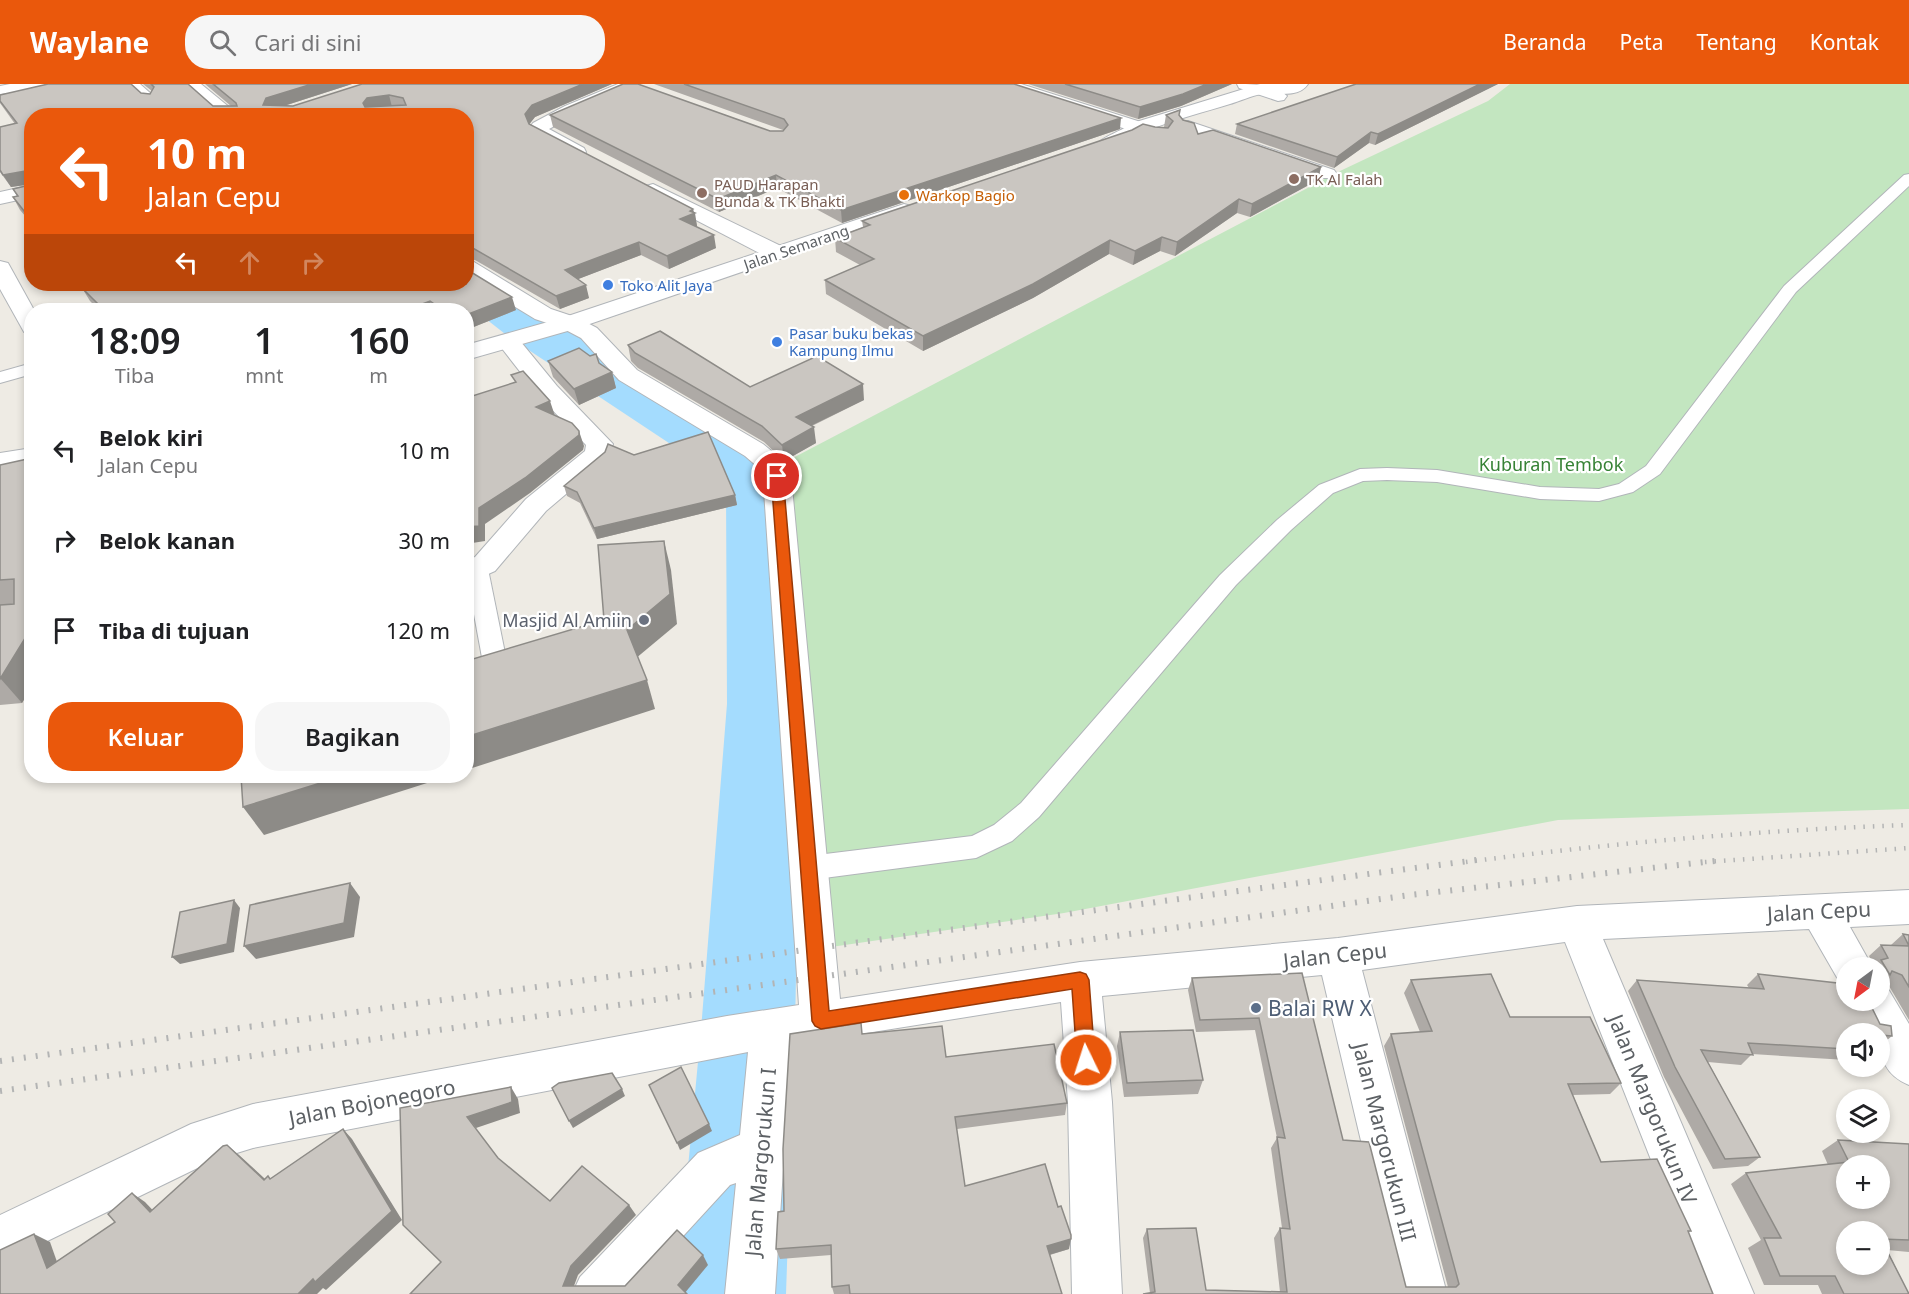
<!DOCTYPE html>
<html lang="id">
<head>
<meta charset="utf-8">
<style>
  :root { --surface:#fff; --page:#f6f6f6; --text:#202124; --muted:#757577; --accent:#ea580c }
  body { margin:0; font-family:"Noto Sans",sans-serif; background:var(--page); color:var(--text); height:100vh; display:flex; flex-direction:column; font-size:22px; white-space:nowrap }
  * { box-sizing:border-box; margin:0 }
  p { font-size:20px; color:var(--muted) }
  .icon { flex:none; width:33px; height:33px; fill:none; stroke:currentColor; stroke-width:2; stroke-linecap:round; stroke-linejoin:round }
  .map { position:relative; flex:1; overflow:hidden }
  .side { position:absolute; left:24px; top:219px; width:450px; height:480px; display:flex; flex-direction:column; background:var(--surface); border-radius:24px; box-shadow:0 3px 9px #0003 }
  .side>* { flex:none }
  .hud { position:absolute; left:24px; top:24px; width:450px; height:183px; border-radius:24px; box-shadow:0 3px 9px #0003; background:#ea580c; color:#fff; overflow:hidden }
  .needle { width:39px; rotate:212deg }
  .controls { position:absolute; left:1836px; top:873px; display:grid; gap:12px }
  .controls a { display:grid; place-items:center; width:54px; height:54px; border-radius:50%; background:var(--surface); box-shadow:0 3px 9px #0003; font-size:30px }
  .pin { position:absolute; display:grid; place-items:center; width:51px; height:51px; color:#fff; margin:-26px; border:3px solid #fff; border-radius:50%; box-shadow:0 2px 6px #0007 }
  .me { position:absolute; width:66px; margin:-33px; rotate:356deg; stroke-linejoin:round; filter:drop-shadow(0 0 4px #0008) }
  .turn { display:flex; align-items:center; gap:21px; height:126px; padding:0 24px; font-size:27px }
  .turn .icon { width:78px; height:78px; stroke-width:2.5 }
  .turn b { display:block; font-size:42px; line-height:51px }
  .lanes { display:flex; align-items:center; height:57px; padding:0 24px; background:#0003; justify-content:center; gap:30px; direction:ltr }
  .lanes .off { opacity:.35 }
  .eta { display:flex; justify-content:space-evenly; align-items:center; height:102px; text-align:center }
  .eta b { font-size:36px; font-weight:600; line-height:42px }
  .button { display:flex; gap:12px; margin-top:auto; padding:12px 24px }
  .button a { flex:1; height:69px; border-radius:24px; background:var(--accent); color:#fff; font-size:24px; font-weight:600; line-height:69px; text-align:center }
  .button a+a { background:var(--page); color:var(--text) }
  ul { padding:0; list-style:none }
  li { display:flex; align-items:center; gap:18px; height:90px; padding:0 24px }
  li div { flex:1 }
  li b { display:block; font-size:22px }
  li em { font-style:normal }
  header { display:flex; align-items:center; gap:36px; box-sizing:border-box; height:84px; padding:0 30px; background:var(--accent); color:#fff }
  header strong { font-size:28px }
  nav { display:flex; gap:33px; margin-inline-start:auto; font-size:21px }
  .search { width:420px; height:54px; background:var(--page); display:flex; align-items:center; gap:15px; box-sizing:border-box; padding:0 21px; border-radius:24px; color:var(--muted); font-size:22px }
  .map>svg:first-child { display:block }
  .green { fill:#c3e6c0 }
  .lines { fill:none; stroke-linecap:round; stroke-linejoin:round }
  .river { fill:#a4dcfe; fill-rule:evenodd }
  .service-casing { stroke:#b1b5b9; stroke-width:2 }
  .minor-casing { stroke:#b1b5b9; stroke-width:2 }
  .tertiary-casing { stroke:#b1b5b9; stroke-width:2 }
  .service { fill:#fff; fill-rule:evenodd }
  .minor { fill:#fff; fill-rule:evenodd }
  .tertiary { fill:#fff; fill-rule:evenodd }
  .rail-far1 { stroke:#b3b4b4; stroke-width:4.5; stroke-dasharray:1.5 8; stroke-linecap:butt }
  .rail { stroke:#b3b4b4; stroke-width:6; stroke-dasharray:2 10; stroke-linecap:butt }
  .wall { fill:#aeaaa6 }
  .shaded-wall { fill:#8d8b87 }
  .building { fill:#cac6c1; stroke:#8d8b87; stroke-width:1.5; fill-rule:evenodd }
  .route { fill:#ea580c; stroke:#983908; stroke-width:1.5 }
  .education-dot { fill:#8d6e63; stroke:#fff; stroke-width:2 }
  .food-dot { fill:#e8710a; stroke:#fff; stroke-width:2 }
  .shop-dot { fill:#3f7fe0; stroke:#fff; stroke-width:2 }
  .worship-dot { fill:#6b7280; stroke:#fff; stroke-width:2 }
  .service-dot { fill:#5c6f8a; stroke:#fff; stroke-width:2 }
  .labels { text-anchor:middle; dominant-baseline:central; stroke-width:4.5; stroke-linejoin:round; paint-order:stroke }
  .far-education-label { font-size:15px; fill:#785e54; stroke:#fff; text-anchor:start }
  .far-food-label { font-size:15px; fill:#c56008; stroke:#fff; text-anchor:start }
  .far-street-label { font-size:15px; fill:#5c6064; stroke:#fff }
  .far-shop-label { font-size:15px; fill:#366cbe; stroke:#fff; text-anchor:start }
  .park-label { font-size:18px; fill:#368235; stroke:#fff }
  .worship-label { font-size:18px; fill:#5b616d; stroke:#fff; text-anchor:end }
  .near-street-label { font-size:21px; fill:#5c6064; stroke:#fff }
  .near-service-label { font-size:21px; fill:#4e5e75; stroke:#fff; text-anchor:start }
</style>
</head>
<body>
<header>
<strong>Waylane</strong>
<div class="search"><svg class="icon" aria-label="search" viewBox="0 0 24 24"><circle cx="10" cy="10" r="6"/><path d="M15 15l6 6"/></svg>Cari di sini</div>
<nav><a>Beranda</a><a>Peta</a><a>Tentang</a><a>Kontak</a></nav>
</header>
<div class="map">
<svg width="1909" height="1210" viewBox="0 0 1909 1210">
  <rect width="100%" height="100%" fill="#eeebe4"/>
  <path class="green" d="M1510 0H1909V725L1558 736 1064 829 783 870 768 387 1340 87 1488 17Z"/>
  <g class="lines">
    <path class="river" d="M466 181 483 186 546 231 725 344 779 384 788 397 801 620 795 946 786 1210H676L701 946 727 620 726 403 684 369 509 253 449 206 444 200H466Z"/>
    <defs>
      <g id="service">
        <path d="M127 0H140L158 16 156 19H148Z"/>
        <path d="M1909 90V102L1796 208 1660 390 1633 408 1599 417 1540 415 1437 398 1387 396 1363 397 1333 409 1291 446 1236 501 1039 733 1012 757 976 774 809 796 799 792 795 784 799 776 809 772 972 752 994 741 1021 719 1220 491 1277 436 1319 401 1360 385 1387 384 1437 386 1540 403 1599 405 1619 400 1646 382 1784 202 1904 91Z"/>
        <path d="M32 279V290L0 299V288Z"/>
        <path d="M477 478 485 480 488 485 507 579 503 585 495 587 487 585 483 579 466 487 469 480Z"/>
      </g>
      <g id="minor">
        <path d="M10 0H49L41 5 0 10V2Z"/>
        <path d="M182 0H201L240 32H220Z"/>
        <path d="M618 0H640L638 4 577 30 549 45 584 64 586 68 584 72H570L536 53 530 43 533 39 565 22Z"/>
        <path d="M996 0H1021L1166 46 1169 50 1166 54H1154L998 4Z"/>
        <path d="M1237 0C1253 0 1275 0 1287 12L1284 16 1278 17 1239 4Z"/>
        <path d="M1188 37 1334 86 1337 90 1334 94H1320L1182 46 1179 42 1182 38Z"/>
        <path d="M653 100 785 164 788 169 785 174 777 175 769 174 646 110 643 106 646 102Z"/>
        <path d="M32 101V113L0 120V108Z"/>
        <path d="M0 177 8 179 34 226H32V250L24 248 0 205Z"/>
        <path d="M466 177 474 178 551 225 578 234 597 244 637 286 763 360 780 374 791 392 840 915 1080 878 1338 854 1577 822 1909 806V840L1850 843 1873 884H1846V900L1839 897 1809 845 1603 855 1754 1210H1704L1565 858 1362 886 1447 1210H1397L1322 891 1102 912 1112 1018 1122 1210H1072L1068 1018 1061 918 791 961 775 1210H725L736 1099 730 1101 630 1210H572L580 1193 698 1069 740 1051 748 968 253 1064 214 1076 0 1180V1131L191 1040 253 1020 727 932 799 921 763 392 759 384 745 372 619 296 581 254 562 244 535 235 466 193Z"/>
        <path d="M508 250 516 252 557 302 613 360 606 376 546 427 495 487 466 500V477L475 473 526 415 585 367 586 361 539 312 500 262 496 257 500 252Z"/>
        <path d="M1880 900 1887 903 1909 940V1001C1885 991 1880 975 1880 950H1869L1852 916H1880Z"/>
      </g>
      <g id="tertiary">
        <path d="M1260 0H1308C1298 15 1276 8 1261 10 1251 12 1240 17 1230 20 1204 28 1177 35 1151 45 1135 51 1120 68 1101 63L1098 59C1103 53 1127 44 1136 38Z"/>
        <path d="M904 120 911 122 914 126 911 130 578 244 466 276V261L562 234Z"/>
        <path d="M32 364V380L0 385V369Z"/>
      </g>
    </defs>
    <use href="#service" class="service-casing"/>
    <use href="#minor" class="minor-casing"/>
    <use href="#tertiary" class="tertiary-casing"/>
    <use href="#service" class="service"/>
    <use href="#minor" class="minor"/>
    <use href="#tertiary" class="tertiary"/>
    <g class="rail-far1">
      <path d="M1466 778C1613 759 1761 746 1909 741"/>
      <path d="M1705 778 1909 764"/>
    </g>
    <g class="rail">
      <path d="M0 977C492 910 984 839 1477 776"/>
      <path d="M0 1007 1410 811 1723 776"/>
    </g>
  </g>
  <g class="wall">
    <path d="M143 0H188L213 22H231L205 0H352L284 22H293L362 0H612L535 33 529 40 693 125 697 142 696 143 716 164 669 185 641 171 578 195 589 214 560 225 475 176 466 175V32H32V140L20 126 13 113 17 112 13 105 26 102V101L11 103 0 88V43L15 40 0 19V11L150 10 152 7Z"/>
    <path d="M654 0H1014L1120 45 842 139 777 104 719 128 553 43 550 31 770 47H783V46Z"/>
    <path d="M1028 0H1232L1181 22 1138 35Z"/>
    <path d="M1356 0H1498L1375 61 1369 59 1334 84 1235 50 1237 40Z"/>
    <path d="M1166 31 1180 32 1198 50 1321 83 1318 96 1250 133 1237 129 1175 172 1160 167 1133 181 1109 170 1033 214 923 267 826 210 825 196 860 181 836 168 835 154 863 143 862 137 1155 43H1164Z"/>
    <path d="M85 200H466L516 226 466 246V226H93L97 224 90 217 82 204 87 202Z"/>
    <path d="M628 261 750 303 864 316 812 342 816 359 784 377 764 358 638 284 631 277Z"/>
    <path d="M548 277 599 279 612 288 616 304 579 321 553 293Z"/>
    <path d="M634 371 735 411 737 421 597 455 580 419 567 412 564 402Z"/>
    <path d="M32 374V602L22 619 0 621V381Z"/>
    <path d="M1903 850 1909 851V936L1889 902 1882 899 1880 900V884H1872L1874 882 1869 872 1881 861H1891Z"/>
    <path d="M1302 889 1343 1056 1406 1203H1448L1384 962 1391 950 1420 948 1404 909 1411 896 1510 933 1621 999 1610 1010 1573 1011 1601 1078 1691 1147 1688 1148 1713 1210 1150 1209 1143 1154 1147 1145 1206 1206 1280 1208 1274 1154 1280 1144H1282L1271 1064 1277 1054 1255 946 1196 948 1188 906 1192 894Z"/>
    <path d="M1758 890 1880 940 1892 952 1880 962V950H1846V976L1752 970 1741 981 1708 978 1760 1073 1748 1082 1713 1085 1664 993 1628 907 1637 896 1749 904 1747 901Z"/>
    <path d="M1120 948 1203 996 1198 1010 1124 1013 1117 962Z"/>
    <path d="M862 950 946 973 1067 1019 1065 1031 957 1045 965 1102 1069 1165 1050 1171 1062 1210H834L832 1203 831 1171 780 1175 776 1165 784 1127Z"/>
    <path d="M1838 1056 1909 1060V1168L1887 1166 1909 1210H1822L1818 1201H1764L1748 1164 1761 1156 1731 1100 1746 1089 1828 1081 1822 1067Z"/>
  </g>
  <g class="shaded-wall">
    <path d="M312 0H352L271 26 263 21 266 14Z"/>
    <path d="M583 0H612L535 33 528 42 525 30 532 21Z"/>
    <path d="M1207 0H1232L1181 22 1138 35 1140 23Z"/>
    <path d="M1480 0H1498L1375 61 1378 50Z"/>
    <path d="M389 11 392 23 367 31 363 19 367 14Z"/>
    <path d="M1121 34 1120 45 842 139 841 126Z"/>
    <path d="M1371 48 1369 59 1334 84 1337 73Z"/>
    <path d="M1321 83 1318 96 1250 133 1252 120Z"/>
    <path d="M26 87 32 100 11 103 3 91Z"/>
    <path d="M776 91 777 104 719 128 718 115Z"/>
    <path d="M1239 115 1237 129 1175 172 1177 158Z"/>
    <path d="M693 125 694 130 695 129 697 142 682 148 680 135 690 127Z"/>
    <path d="M714 151 716 164 669 185 667 172Z"/>
    <path d="M1162 153 1160 167 1133 181 1135 167Z"/>
    <path d="M1110 156 1109 170 1033 214 923 267V252Z"/>
    <path d="M639 158 641 171 568 199 565 186Z"/>
    <path d="M586 201 589 214 560 225 556 212Z"/>
    <path d="M512 213 516 226 466 246V231Z"/>
    <path d="M430 217 433 226H406Z"/>
    <path d="M612 288 616 304 579 321 574 305Z"/>
    <path d="M863 300 864 316 798 348 796 333Z"/>
    <path d="M550 317 555 332 536 323Z"/>
    <path d="M814 343 816 359 784 377 782 361Z"/>
    <path d="M579 347 584 362 583 366 530 409 485 440V457L466 460V443L479 424Z"/>
    <path d="M735 411 737 421 597 455 594 444Z"/>
    <path d="M664 457 671 486 677 540 635 575 627 546Z"/>
    <path d="M32 543V602L22 619 0 594Z"/>
    <path d="M647 596 655 625 466 686V653Z"/>
    <path d="M343 692H449L264 751 243 723Z"/>
    <path d="M350 799 360 813 354 853 256 875 244 862Z"/>
    <path d="M234 816 240 824 234 868 180 880 172 873Z"/>
    <path d="M511 1003 518 1015 520 1029 476 1044 467 1033Z"/>
    <path d="M622 1005 625 1012 573 1044 569 1037Z"/>
    <path d="M709 1040 712 1047 680 1066 677 1059Z"/>
    <path d="M343 1045 352 1055 402 1136 326 1206 323 1204 317 1210H298Z"/>
    <path d="M227 1061 239 1071 276 1105 264 1096Z"/>
    <path d="M132 1109 145 1118 163 1137 150 1128Z"/>
    <path d="M629 1121 636 1131 578 1191 571 1210 563 1202 571 1182Z"/>
    <path d="M34 1150 50 1158 62 1192 47 1184Z"/>
    <path d="M1071 1155 1069 1165 1045 1172 1047 1162Z"/>
    <path d="M703 1171 708 1181 684 1210 678 1201Z"/>
  </g>
  <g class="building">
    <path d="M48 0H131L141 9 150 10 154 3 151 0H188L213 22H237L236 19 213 0H312L266 14 263 21 293 22 362 0H583L532 21 525 30 529 40 693 125 690 127 695 129 680 135 714 151 667 172 639 158 565 186 586 201 556 212 471 163 466 162V32H32V137L13 113 18 112 13 105 26 102V87L3 91 0 86V43L17 39 0 17V11ZM389 11 403 14 406 21 365 23 363 19 367 14Z"/>
    <path d="M623 0H638L770 47H783L788 41 784 35 684 0H1014L1121 34 841 126 776 91 718 115 550 31Z"/>
    <path d="M1065 0H1207L1183 10 1140 23Z"/>
    <path d="M1356 0H1480L1378 50 1371 48 1337 73 1237 40Z"/>
    <path d="M1180 26 1179 31 1183 36 1194 39 1198 50 1213 46 1321 83 1252 120 1239 115 1177 158 1162 153 1135 167 1110 156 1033 200 923 252 825 196 874 175 835 154 870 141 862 137 1132 46 1143 40 1155 43 1168 44 1173 37 1166 31Z"/>
    <path d="M466 185 512 213 466 231V226H443L430 217 406 226H93L101 223 82 204 89 201 88 200H466Z"/>
    <path d="M660 247 750 303 817 272 863 300 796 333 814 343 782 361 762 342 635 269 628 261Z"/>
    <path d="M579 264 590 272 596 270 599 279 612 288 574 305 548 277Z"/>
    <path d="M523 287 550 317 536 323 572 339 579 347V351L525 394 479 424V442L466 443V314L516 298 511 291Z"/>
    <path d="M708 348 735 411 594 444 577 408 564 402 605 368 608 360 634 371Z"/>
    <path d="M32 374V543L0 595V521L14 520V495L0 496V381Z"/>
    <path d="M664 457 670 510 627 546 647 596 466 653V577L604 536 598 461Z"/>
    <path d="M241 692H343L243 723Z"/>
    <path d="M350 799 344 839 244 862 250 821Z"/>
    <path d="M234 816 227 860 172 873 180 828Z"/>
    <path d="M1903 850 1909 851V903L1902 891 1892 887 1890 891 1881 876 1888 874 1881 861 1909 862Z"/>
    <path d="M1302 889 1343 1056 1369 1058 1406 1203H1456L1459 1200 1391 950 1432 947 1411 896 1491 890 1510 933H1590L1621 999 1568 1000 1601 1078 1657 1075 1691 1147H1688L1713 1210H1143L1155 1208 1147 1145 1196 1144 1206 1206 1287 1208 1280 1144 1290 1145 1277 1053 1285 1054 1259 934 1200 936 1192 894Z"/>
    <path d="M1758 890 1846 900V916H1868L1880 940 1891 942 1892 952 1880 951V950L1859 948V950H1846V965L1748 959 1753 971 1701 966 1760 1073 1725 1075 1675 983 1637 896 1764 905Z"/>
    <path d="M861 939 862 950 942 942 946 973 1054 960 1067 1019 955 1033 965 1102 1045 1080 1058 1123 1061 1122 1071 1151V1155L1047 1162 1062 1210H850L849 1201 832 1203 831 1161 776 1165 778 1128 784 1127 783 1065 790 950Z"/>
    <path d="M1193 946 1203 996 1127 999 1120 948Z"/>
    <path d="M681 983 709 1040 677 1059 649 1001Z"/>
    <path d="M612 989 622 1005 569 1037 552 1004 559 999Z"/>
    <path d="M511 1003 512 1018 467 1033 498 1074 550 1117 582 1082 629 1121 571 1182 563 1202H625L677 1146 703 1171 678 1201 687 1210H410L441 1178 403 1141 400 1024Z"/>
    <path d="M343 1045 392 1127 315 1198 313 1195 298 1210H0V1166L34 1150 47 1184 115 1138 108 1130 132 1109 150 1128 223 1062 227 1061 264 1096 268 1092 270 1095Z"/>
    <path d="M1838 1056 1909 1060V1156L1881 1155 1909 1210H1844L1835 1192H1780L1764 1154H1781L1746 1089 1849 1078ZM1846 1082H1880V1114H1846ZM1846 1148H1880V1180H1846Z"/>
  </g>
  <path class="route" d="M777 389 783 392 829 927 1080 888 1086 890 1089 896 1095 976 1093 982 1086 984 1080 982 1077 976 1072 905 821 945 815 942 812 937 771 392Z"/>
  <g class="education-dot">
    <circle cx="1294" cy="95" r="6"/>
    <circle cx="702" cy="109" r="6"/>
  </g>
  <circle class="food-dot" cx="904" cy="111" r="6"/>
  <g class="shop-dot">
    <circle cx="608" cy="201" r="6"/>
    <circle cx="777" cy="258" r="6"/>
  </g>
  <circle class="worship-dot" cx="644" cy="536" r="6"/>
  <circle class="service-dot" cx="1256" cy="924" r="6"/>
  <g class="labels">
    <g class="far-education-label">
      <text x="1306" y="95">TK Al Falah</text>
      <text x="714" y="100">PAUD Harapan<tspan x="714" dy="17">Bunda &amp; TK Bhakti</tspan></text>
    </g>
    <g class="far-food-label">
      <text x="916" y="111">Warkop Bagio</text>
    </g>
    <g class="far-street-label">
      <text transform="translate(796 163) rotate(-19)">Jalan Semarang</text>
    </g>
    <g class="far-shop-label">
      <text x="620" y="201">Toko Alit Jaya</text>
      <text x="789" y="249">Pasar buku bekas<tspan x="789" dy="17">Kampung Ilmu</tspan></text>
    </g>
    <g class="park-label">
      <text x="1551" y="380">Kuburan Tembok</text>
    </g>
    <g class="worship-label">
      <text x="632" y="536">Masjid Al Amiin</text>
    </g>
    <g class="near-street-label">
      <text transform="translate(1819 827) rotate(-3)">Jalan Cepu</text>
      <text transform="translate(1335 871) rotate(-6)">Jalan Cepu</text>
      <text transform="translate(372 1018) rotate(-11)">Jalan Bojonegoro</text>
      <text transform="translate(1653 1025) rotate(68)">Jalan Margorukun IV</text>
      <text transform="translate(1385 1058) rotate(76)">Jalan Margorukun III</text>
      <text transform="translate(760 1078) rotate(-85)">Jalan Margorukun I</text>
    </g>
    <g class="near-service-label">
      <text x="1268" y="924">Balai RW X</text>
    </g>
  </g>
</svg>
<div class="controls">
<a><svg class="needle" viewBox="-14 -14 28 28"><path d="M0-13l5 13h-10z" fill="#e53935"/><path d="M0 13l5-13h-10z" fill="#757577"/></svg></a>
<a><svg class="icon" aria-label="sound" viewBox="0 0 24 24"><path d="M4 9h4l5-4v14l-5-4H4zM17 9q2 3 0 6"/></svg></a>
<a><svg class="icon" aria-label="layers" viewBox="0 0 24 24"><path d="M12 4l9 5-9 5-9-5zM3 14l9 5 9-5"/></svg></a>
<a>+</a>
<a>−</a>
</div>
<div class="pin" style="left:777px;top:392px;background:#d93025"><svg class="icon" aria-label="arrive" viewBox="0 0 24 24"><path d="M6 21V4h12l-3 4 3 4H6"/></svg></div>
<svg class="me" style="left:1086px;top:976px" viewBox="-20 -20 40 40"><circle r="17" fill="#ea580c" stroke="#fff" stroke-width="3"/><path d="M0-11L8 9 0 5-8 9z" fill="#fff"/></svg>
<div class="hud">
<div class="turn"><svg class="icon" aria-label="left" viewBox="0 0 24 24"><path d="M17 20v-9H6M10 6l-5 5 5 5"/></svg><div><b>10 m</b>Jalan Cepu</div></div>
<div class="lanes"><svg class="icon" aria-label="left" viewBox="0 0 24 24"><path d="M17 20v-9H6M10 6l-5 5 5 5"/></svg><svg class="icon off" aria-label="ahead" viewBox="0 0 24 24"><path d="M12 20V5M6 11l6-6 6 6"/></svg><svg class="icon off" aria-label="right" viewBox="0 0 24 24"><path d="M7 20v-9h11M14 6l5 5-5 5"/></svg></div>
</div>
<section class="side">
<div class="eta">
<div><b>18:09</b><p>Tiba</p></div>
<div><b>1</b><p>mnt</p></div>
<div><b>160</b><p>m</p></div>
</div>
<ul>
<li><svg class="icon" aria-label="left" viewBox="0 0 24 24"><path d="M17 20v-9H6M10 6l-5 5 5 5"/></svg><div><b>Belok kiri</b><p>Jalan Cepu</p></div><em>10 m</em></li>
<li><svg class="icon" aria-label="right" viewBox="0 0 24 24"><path d="M7 20v-9h11M14 6l5 5-5 5"/></svg><div><b>Belok kanan</b></div><em>30 m</em></li>
<li><svg class="icon" aria-label="arrive" viewBox="0 0 24 24"><path d="M6 21V4h12l-3 4 3 4H6"/></svg><div><b>Tiba di tujuan</b></div><em>120 m</em></li>
</ul>
<div class="button"><a>Keluar</a><a>Bagikan</a></div>
</section>
</div>
</body>
</html>
